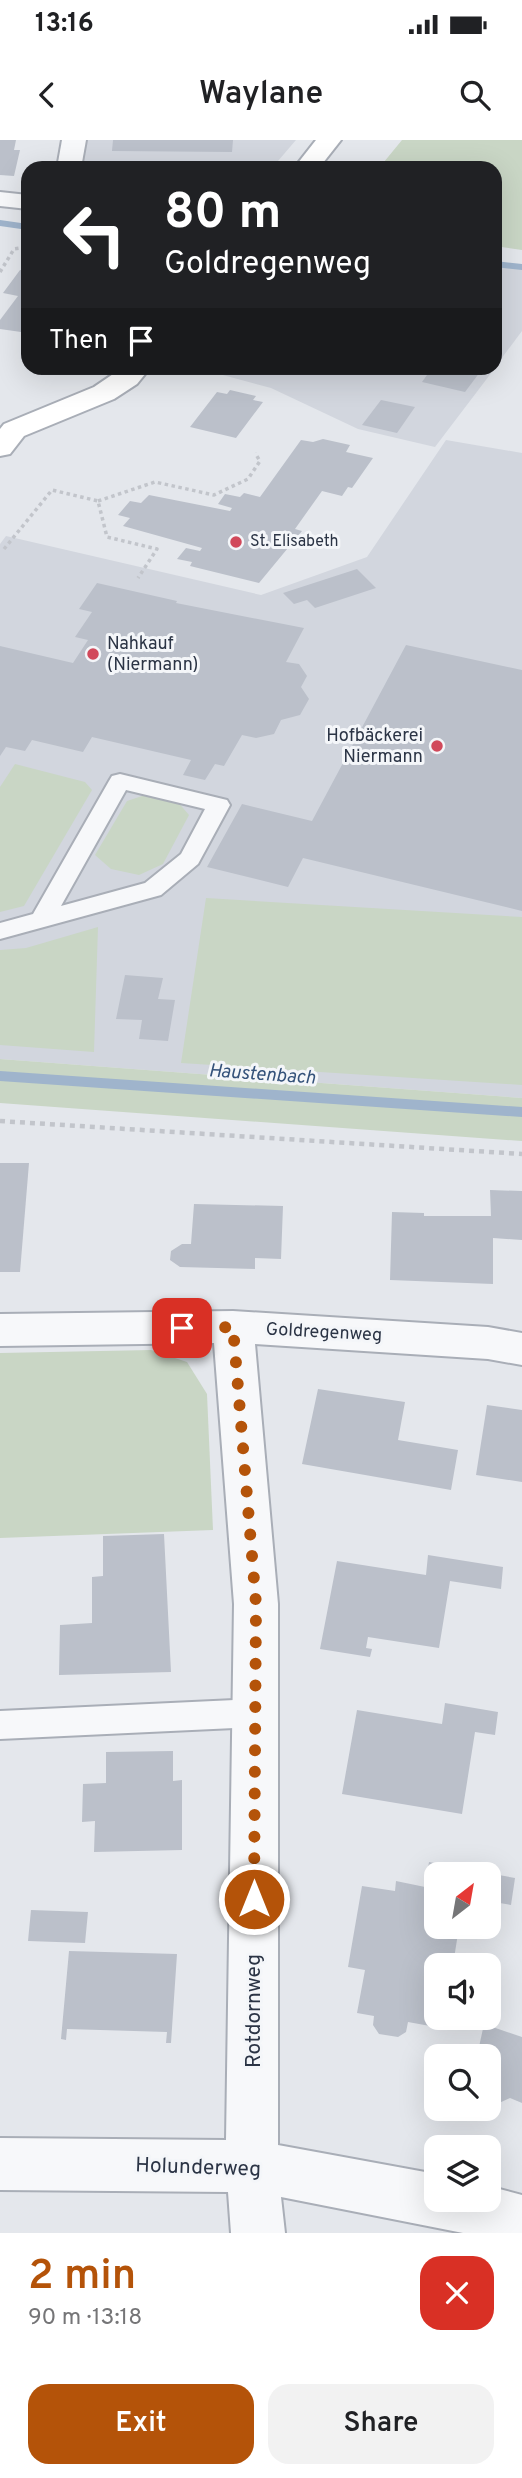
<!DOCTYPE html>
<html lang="en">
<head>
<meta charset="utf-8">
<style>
  :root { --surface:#fff; --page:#f2f2f2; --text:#202124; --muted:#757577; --accent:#b45309 }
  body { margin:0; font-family:Overpass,sans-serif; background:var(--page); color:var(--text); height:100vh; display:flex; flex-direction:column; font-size:26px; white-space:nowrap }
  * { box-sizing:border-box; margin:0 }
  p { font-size:23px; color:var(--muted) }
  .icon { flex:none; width:38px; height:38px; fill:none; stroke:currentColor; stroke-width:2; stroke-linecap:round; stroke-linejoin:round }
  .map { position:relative; height:2093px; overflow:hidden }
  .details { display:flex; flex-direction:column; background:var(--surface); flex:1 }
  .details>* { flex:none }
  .banner { position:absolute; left:21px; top:21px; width:481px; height:214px; border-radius:21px; box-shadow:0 7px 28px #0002; background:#202124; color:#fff; overflow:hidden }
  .needle { width:46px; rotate:31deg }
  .tools { position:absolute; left:424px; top:1722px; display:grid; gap:14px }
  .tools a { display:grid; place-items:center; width:77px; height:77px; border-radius:14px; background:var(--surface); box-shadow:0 7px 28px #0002; font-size:35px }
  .pin { position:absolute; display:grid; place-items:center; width:60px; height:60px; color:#fff; margin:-30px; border-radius:14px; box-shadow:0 4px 10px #0006 }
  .me { position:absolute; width:77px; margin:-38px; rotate:0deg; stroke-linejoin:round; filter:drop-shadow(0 0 5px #0008) }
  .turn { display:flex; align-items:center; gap:24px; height:147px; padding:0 28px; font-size:32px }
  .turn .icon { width:91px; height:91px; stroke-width:2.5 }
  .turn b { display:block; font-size:49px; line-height:60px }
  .then { display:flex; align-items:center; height:66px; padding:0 28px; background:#0003; gap:14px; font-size:26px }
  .round { display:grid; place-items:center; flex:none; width:74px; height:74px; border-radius:21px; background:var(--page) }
  .head { display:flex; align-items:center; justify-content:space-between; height:119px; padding:0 28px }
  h1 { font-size:42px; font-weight:600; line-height:52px; color:var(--accent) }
  .button { display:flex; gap:14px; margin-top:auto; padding:14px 28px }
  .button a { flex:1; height:80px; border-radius:21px; background:var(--accent); color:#fff; font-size:28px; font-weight:600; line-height:80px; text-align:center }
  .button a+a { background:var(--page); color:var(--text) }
  .status { display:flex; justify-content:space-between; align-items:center; height:49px; padding:0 35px; background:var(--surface); direction:ltr }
  .status svg { height:19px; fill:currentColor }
  header { display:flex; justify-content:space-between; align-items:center; height:91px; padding:0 28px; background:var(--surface); font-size:32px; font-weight:600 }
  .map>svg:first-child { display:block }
  .built { fill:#d2d6de }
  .green { fill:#c9d6c5 }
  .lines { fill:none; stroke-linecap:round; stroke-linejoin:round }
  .stream { fill:#9fb4cc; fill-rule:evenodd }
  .building { fill:#bbc0ca }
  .lane-casing { stroke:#a9aeb7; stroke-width:4 }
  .street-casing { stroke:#a9aeb7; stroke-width:4 }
  .secondary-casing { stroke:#a9aeb7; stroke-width:4 }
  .path-far1 { stroke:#c2c5cb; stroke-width:3.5; stroke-dasharray:3.5 3.5; stroke-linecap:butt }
  .path { stroke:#c2c5cb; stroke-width:4.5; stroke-dasharray:5 5; stroke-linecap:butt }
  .lane { fill:#f7f8fa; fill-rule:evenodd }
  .street { fill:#f7f8fa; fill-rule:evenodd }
  .secondary { fill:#fff; fill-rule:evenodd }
  .route { stroke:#b45309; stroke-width:12; stroke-dasharray:0 21.6 }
  .poi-dot { fill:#d1495b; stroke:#f4f6f9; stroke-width:2.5 }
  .labels { text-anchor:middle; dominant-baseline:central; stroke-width:6; stroke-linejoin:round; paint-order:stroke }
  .far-poi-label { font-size:16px; fill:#2b3445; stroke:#f4f6f9; text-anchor:start }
  .poi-label { font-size:18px; fill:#2b3445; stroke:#f4f6f9; text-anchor:start }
  .street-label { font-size:18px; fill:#2b3445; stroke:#f4f6f9 }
  .water-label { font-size:19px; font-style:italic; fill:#34527a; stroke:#f4f6f9 }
  .near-street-label { font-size:21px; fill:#2b3445; stroke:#f4f6f9 }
</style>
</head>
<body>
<div class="status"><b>13:16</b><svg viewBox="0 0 49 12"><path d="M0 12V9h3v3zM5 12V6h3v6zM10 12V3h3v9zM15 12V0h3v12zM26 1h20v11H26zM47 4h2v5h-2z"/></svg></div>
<header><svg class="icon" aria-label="back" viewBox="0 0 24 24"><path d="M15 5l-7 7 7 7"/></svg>Waylane<svg class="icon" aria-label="search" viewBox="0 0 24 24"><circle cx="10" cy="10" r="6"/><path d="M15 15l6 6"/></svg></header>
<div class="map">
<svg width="522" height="2093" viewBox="0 0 522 2093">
  <rect width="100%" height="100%" fill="#e4e7ec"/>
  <g class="built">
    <path d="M86 0H296L272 28H83Z"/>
    <path d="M495 126 522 129V191L495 227Z"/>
    <path d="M197 228H495L435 307 358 289 271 248Z"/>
    <path d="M446 300 522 313V958L0 919V404L6 396 261 455 367 417Z"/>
  </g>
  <g class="green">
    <path d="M402 0H522V110L495 106V28H379Z"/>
    <path d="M15 624 85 642 92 650 24 766 0 772V647Z"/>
    <path d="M148 654 177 661 189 675 163 724 139 735 111 729 95 715 127 661Z"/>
    <path d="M206 758 522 777V945L181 923Z"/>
    <path d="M98 787 94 912 0 905V810L26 808Z"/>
    <path d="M0 919 522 958V1001L0 963Z"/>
    <path d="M151 1210 187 1222 207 1254 213 1390 0 1398V1213Z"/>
  </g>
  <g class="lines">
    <g class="stream">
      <path d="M0 80 28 84V90L0 86Z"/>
      <path d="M495 121 522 124V130L495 127Z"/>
      <path d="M0 931 522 967V977L0 941Z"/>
    </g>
  </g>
  <g class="building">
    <path d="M0 0H16L14 10H20L14 36 0 35Z"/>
    <path d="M113 0H233L232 12 112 11Z"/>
    <path d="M20 130 28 131V193L0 189V180L18 156 3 153Z"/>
    <path d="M432 228H483L465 252 422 242Z"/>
    <path d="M230 250 256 256 253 260 263 262 236 298 190 287 217 252 227 254Z"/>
    <path d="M381 260 415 267 397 293 362 285Z"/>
    <path d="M323 299 350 305 346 312 373 318 352 348 348 347 342 356 322 351 295 389 302 391 259 443 190 426 192 422 177 419 186 408 200 411 202 408 123 386 130 378 118 375 130 361 141 363 149 355 230 371 232 368 218 364 225 354 240 357 244 353 260 357 301 300 313 302Z"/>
    <path d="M357 429 376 448 315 468 307 460 294 464 283 453Z"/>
    <path d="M97 443 177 461 176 463 304 488 286 522 299 524 307 536 301 547 309 559 300 575 281 580 274 594 256 598 242 595 224 626 215 624 205 640 183 635 191 620 92 597 83 612 32 600 25 611 6 607 0 616V506L73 523 88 500 75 497 92 472 79 469Z"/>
    <path d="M406 505 522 530V771L303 718 288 747 207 727 242 664 312 681Z"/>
    <path d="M125 835 163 838 158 859 175 860 168 901 139 899 142 880 116 879Z"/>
    <path d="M0 1023H29L20 1132H0Z"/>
    <path d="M490 1050 522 1051V1100L493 1098V1144L390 1140 392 1072 424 1073V1076H491Z"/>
    <path d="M194 1064 283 1066 281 1119 255 1118V1129L180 1127 170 1120 171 1111 182 1104H191Z"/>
    <path d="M318 1249 405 1262 398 1300 458 1310 451 1350 302 1324Z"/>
    <path d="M487 1265 522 1270V1342L476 1335Z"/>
    <path d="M164 1394 171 1532 59 1535 60 1485 92 1483V1437L103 1436V1396Z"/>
    <path d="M428 1415 503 1427 501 1449 450 1441 439 1508 368 1497 366 1508 372 1509 370 1517 320 1509 337 1421 426 1435Z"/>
    <path d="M445 1563 498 1572 495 1595 475 1592 462 1674 342 1654 357 1570 442 1584Z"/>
    <path d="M173 1611V1641L182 1640V1710L94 1712 95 1681 82 1682 83 1644 106 1643V1612Z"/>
    <path d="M429 1722 485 1733 436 1734V1787H459L453 1825H436V1878H443L441 1888 408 1882 406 1892 398 1897 379 1894 373 1885 374 1876 357 1873 365 1830 348 1827 362 1746 395 1751 396 1741 425 1747Z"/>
    <path d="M488 1733 515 1738 511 1765 488 1761Z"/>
    <path d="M31 1770 88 1772 85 1803 28 1801Z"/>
    <path d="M69 1811 177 1814 171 1903H166L167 1892 67 1889 66 1900 61 1899Z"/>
    <path d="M484 1884 522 1897V1963L510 1958 499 1963 488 1959V1916H477Z"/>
  </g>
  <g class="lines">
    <defs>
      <g id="lane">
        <path d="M120 634 227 660 230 665 198 724 161 755 0 799V783L33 774 109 641 112 636ZM126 650 205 669 181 714 145 743 61 766Z"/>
        <path d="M256 1559 267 1563 272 1573 267 1583 256 1587 0 1599V1571Z"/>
      </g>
      <g id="street">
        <path d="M62 0H86L81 28H57Z"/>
        <path d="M0 52 28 55V69L0 66Z"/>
        <path d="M233 1171 488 1187 522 1193V1225L488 1219 255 1204 278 1464V2005L436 2034V2060H488V2046L522 2055V2093H463L281 2057 285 2093H231L228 2052 0 2050V1998L226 2000 234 1464 214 1203 0 1206V1174Z"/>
      </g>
      <g id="secondary">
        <path d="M316 0H341L319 28H294Z"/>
        <path d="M122 228H150L137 244 114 259 24 296 10 314 0 316V289L4 284 94 247Z"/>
      </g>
    </defs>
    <use href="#lane" class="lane-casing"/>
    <use href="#street" class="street-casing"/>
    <use href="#secondary" class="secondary-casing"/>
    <g class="path-far1">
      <path d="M0 132 14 109 28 107"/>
      <path d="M98 361 155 342 214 355 248 339 260 321 255 313"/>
      <path d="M4 409 52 350 98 361 107 397 157 409 138 438"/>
    </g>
    <path class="path" d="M0 981 522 1014"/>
    <use href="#lane" class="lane"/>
    <use href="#street" class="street"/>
    <use href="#secondary" class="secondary"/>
  </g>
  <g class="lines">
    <path class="route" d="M182 1188 233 1187 256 1464 254 1759"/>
  </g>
  <g class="poi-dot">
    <circle cx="236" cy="402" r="7"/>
    <circle cx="93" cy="514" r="7"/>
    <circle cx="437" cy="606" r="7"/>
  </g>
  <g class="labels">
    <g class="far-poi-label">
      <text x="250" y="402">St. Elisabeth</text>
    </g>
    <g class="poi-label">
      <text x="107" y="504">Nahkauf<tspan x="107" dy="21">(Niermann)</tspan></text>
      <text x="423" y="596" text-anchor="end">Hofbäckerei<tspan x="423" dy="21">Niermann</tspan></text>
    </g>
    <g class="street-label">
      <text transform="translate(324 1193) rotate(3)">Goldregenweg</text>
    </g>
    <g class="water-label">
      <text transform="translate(262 935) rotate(4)">Haustenbach</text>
    </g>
    <g class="near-street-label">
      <text transform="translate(254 1871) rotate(-90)">Rotdornweg</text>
      <text transform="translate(198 2028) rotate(2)">Holunderweg</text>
    </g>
  </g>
</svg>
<div class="tools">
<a><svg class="needle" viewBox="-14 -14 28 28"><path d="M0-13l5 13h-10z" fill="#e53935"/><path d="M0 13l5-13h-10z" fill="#757577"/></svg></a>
<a><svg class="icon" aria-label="sound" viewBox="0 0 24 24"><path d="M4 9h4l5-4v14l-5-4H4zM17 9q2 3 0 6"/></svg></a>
<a><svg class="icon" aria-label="search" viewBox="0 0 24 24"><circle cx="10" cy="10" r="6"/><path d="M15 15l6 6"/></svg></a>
<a><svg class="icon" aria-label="layers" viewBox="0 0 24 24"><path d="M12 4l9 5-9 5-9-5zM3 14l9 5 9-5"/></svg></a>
</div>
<div class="pin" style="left:182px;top:1188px;background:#d93025"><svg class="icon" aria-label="arrive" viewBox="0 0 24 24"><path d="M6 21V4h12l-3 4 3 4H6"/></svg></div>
<svg class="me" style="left:254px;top:1759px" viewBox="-20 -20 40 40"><circle r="17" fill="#b45309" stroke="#fff" stroke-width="3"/><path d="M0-11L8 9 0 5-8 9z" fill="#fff"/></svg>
<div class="banner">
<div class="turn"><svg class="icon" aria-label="left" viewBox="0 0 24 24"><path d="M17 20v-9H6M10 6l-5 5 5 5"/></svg><div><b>80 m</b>Goldregenweg</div></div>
<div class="then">Then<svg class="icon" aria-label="arrive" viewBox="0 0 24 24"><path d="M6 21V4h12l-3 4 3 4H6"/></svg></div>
</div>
</div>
<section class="details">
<div class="head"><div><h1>2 min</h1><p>90 m · 13:18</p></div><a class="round" style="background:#d93025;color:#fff"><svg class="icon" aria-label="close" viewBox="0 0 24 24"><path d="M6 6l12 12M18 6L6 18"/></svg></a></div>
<div class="button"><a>Exit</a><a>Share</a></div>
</section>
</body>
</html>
